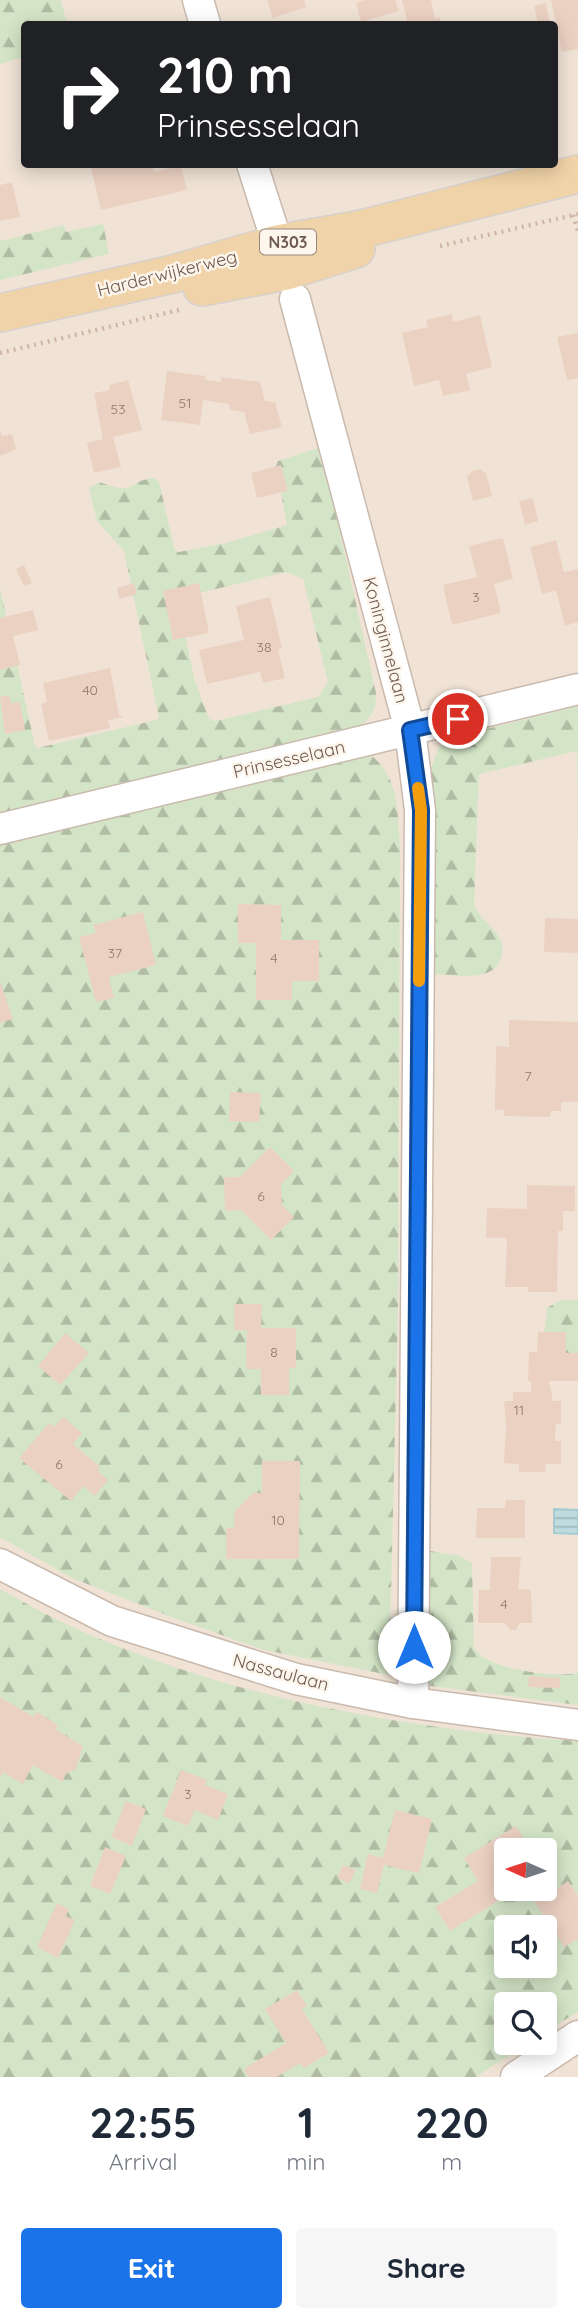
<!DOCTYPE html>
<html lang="en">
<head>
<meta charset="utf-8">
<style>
  :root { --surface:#fff; --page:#f6f6f7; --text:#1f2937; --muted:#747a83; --accent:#1a73e8 }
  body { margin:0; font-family:Quicksand,sans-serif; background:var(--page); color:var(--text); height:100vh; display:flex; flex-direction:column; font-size:26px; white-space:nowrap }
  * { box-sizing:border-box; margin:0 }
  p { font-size:23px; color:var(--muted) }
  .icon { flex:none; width:38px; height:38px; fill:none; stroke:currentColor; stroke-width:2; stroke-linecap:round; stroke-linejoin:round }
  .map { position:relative; height:2077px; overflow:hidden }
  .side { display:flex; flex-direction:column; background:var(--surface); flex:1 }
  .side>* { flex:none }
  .hud { position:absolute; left:21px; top:21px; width:537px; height:147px; border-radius:7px; box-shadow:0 4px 18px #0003; background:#202124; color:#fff; overflow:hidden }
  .needle { width:46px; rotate:273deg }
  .buttons { position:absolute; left:494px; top:1838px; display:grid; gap:14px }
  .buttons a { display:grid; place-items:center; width:63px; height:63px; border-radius:7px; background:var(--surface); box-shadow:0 4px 18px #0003; font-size:35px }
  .pin { position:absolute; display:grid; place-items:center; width:60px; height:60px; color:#fff; margin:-30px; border:4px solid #fff; border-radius:50%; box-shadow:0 2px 7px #0007 }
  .me { position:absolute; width:77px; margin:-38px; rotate:0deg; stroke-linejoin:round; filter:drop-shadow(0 0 5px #0008) }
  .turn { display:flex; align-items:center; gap:24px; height:147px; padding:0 21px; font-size:32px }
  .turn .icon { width:91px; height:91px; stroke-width:2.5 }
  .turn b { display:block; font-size:49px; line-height:60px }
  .eta { display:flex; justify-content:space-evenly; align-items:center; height:119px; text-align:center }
  .eta b { font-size:42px; font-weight:700; line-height:49px }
  .primary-button { display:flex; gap:14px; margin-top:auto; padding:14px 21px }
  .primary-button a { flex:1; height:80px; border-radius:7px; background:var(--accent); color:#fff; font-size:28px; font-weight:700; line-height:80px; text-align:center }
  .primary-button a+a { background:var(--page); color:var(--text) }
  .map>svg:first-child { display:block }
  .residential { fill:#f0e3d6; fill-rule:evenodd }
  .forest { fill:url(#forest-firs); fill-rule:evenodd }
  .water { fill:url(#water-rules); stroke:#a5cbd1; stroke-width:2 }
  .building { fill:#ebd1c2 }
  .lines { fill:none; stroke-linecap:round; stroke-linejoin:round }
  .minor-casing { stroke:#cabaae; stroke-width:33 }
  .major-casing { stroke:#d7d1ce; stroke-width:40 }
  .path { stroke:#d0b5a5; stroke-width:4.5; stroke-dasharray:2 5; stroke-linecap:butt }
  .minor { stroke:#fff; stroke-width:30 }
  .major { stroke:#f0d3a8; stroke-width:37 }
  .route-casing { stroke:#114b97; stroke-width:18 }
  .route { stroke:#1a73e8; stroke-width:12 }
  .slow { stroke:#f59e0b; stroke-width:12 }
  .labels { text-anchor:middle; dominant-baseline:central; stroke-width:5; stroke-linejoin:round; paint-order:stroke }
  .number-label { font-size:14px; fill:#8f776c }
  .shield { fill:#fdf6ed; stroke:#9a887e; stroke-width:2 }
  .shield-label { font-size:16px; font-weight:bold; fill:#70594f }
  .street-label { font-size:18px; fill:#70594f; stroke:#fdf6ed }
</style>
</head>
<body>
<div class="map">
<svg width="578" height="2077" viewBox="0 0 578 2077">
  <defs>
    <pattern id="forest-firs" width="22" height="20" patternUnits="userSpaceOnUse" patternTransform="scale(1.75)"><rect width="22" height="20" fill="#d4e5c7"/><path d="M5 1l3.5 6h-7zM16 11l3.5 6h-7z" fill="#b0bda4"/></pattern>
    <pattern id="water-rules" width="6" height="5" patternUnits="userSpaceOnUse" patternTransform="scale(1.75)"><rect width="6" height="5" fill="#bedce0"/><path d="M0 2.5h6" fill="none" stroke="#9fb5b8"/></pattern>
  </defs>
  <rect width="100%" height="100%" fill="#f9f2e7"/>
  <path class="residential" d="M0 0H578V2077H0ZM24 24H555V164H24ZM506 1850H544V1888H506ZM506 1927H544V1965H506ZM506 2004H544V2042H506Z"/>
  <g class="forest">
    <path d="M0 0H61L67 24H24V57L0 64Z"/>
    <path d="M103 224 109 254 0 280V241L64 225 66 232Z"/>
    <path d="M321 447 376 693C376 710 373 716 360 726L0 813V588L35 746 38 748 156 720 159 718 124 551 97 521 89 488 99 482C141 497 125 480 155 478L159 482 175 551 179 552 226 543 287 525 276 466 278 461ZM286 572 303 579 328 682 318 697 215 721 209 719 195 681 179 608 187 596Z"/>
    <path d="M578 706V844L577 751 479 774 474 904C478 917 489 923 497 934 502 941 503 947 502 955 496 985 453 974 430 974L431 768 438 749 451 738Z"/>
    <path d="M372 756C400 779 397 812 400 846L398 1307 389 1675 264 1650 174 1618 72 1578 0 1537V844L43 831 354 757Z"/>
    <path d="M561 1300H578V1372L544 1334 547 1308Z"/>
    <path d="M425 1550 460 1556 472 1563 474 1648C488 1670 553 1678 578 1673V1705L423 1685Z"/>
    <path d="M0 1589C166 1687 387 1729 578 1741V2012L544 2032V2004H506V2042H529L476 2077H0ZM506 1850H544V1888H506ZM506 1927H544V1965H506Z"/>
  </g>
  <path class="water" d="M554 1509 578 1510V1534L554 1533Z"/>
  <g class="building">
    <path d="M267 0H304L306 7 273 18Z"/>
    <path d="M365 0H395L399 11 361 22 356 3Z"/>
    <path d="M402 0H431L435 19 440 18 441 24H408Z"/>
    <path d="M551 0H578V49L562 52Z"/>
    <path d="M546 3 550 24H538L534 6Z"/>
    <path d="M90 164H152L154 172 181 166 187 190 101 210Z"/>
    <path d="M12 182 20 217 0 221V185Z"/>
    <path d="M452 314 453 322 480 315 492 367 466 374 470 390 443 396 439 380 414 386 402 333 428 327 426 320Z"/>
    <path d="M578 333V378L567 380 557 337Z"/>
    <path d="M167 371 206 376 205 380 221 382V377L260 382 265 401 275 402 282 427 250 434 244 412 230 410 229 404 203 400 200 425 161 420Z"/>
    <path d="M128 380 142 430 113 437 121 467 94 473 87 443 103 439 94 393 110 390 109 385Z"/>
    <path d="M0 430 2 436 12 434 16 449 0 456Z"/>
    <path d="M281 465 288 491 257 498 251 473Z"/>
    <path d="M480 469 486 473 492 496 473 501 467 477 472 471Z"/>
    <path d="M533 498 538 521 525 525 519 501Z"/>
    <path d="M503 538 513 579 494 584 501 613 452 625 443 585 477 577 469 546Z"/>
    <path d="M556 540 564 572 578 569V622L565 626 556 590 542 594 530 547Z"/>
    <path d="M24 565 32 583 24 586 16 569Z"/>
    <path d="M134 583 137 594 119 599 117 588Z"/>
    <path d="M199 583 209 633 173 640 163 591Z"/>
    <path d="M270 597 282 648 278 649 285 678 263 683 260 672 207 684 199 650 244 640 236 606Z"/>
    <path d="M33 610 38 630 13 636 20 665 0 670V618Z"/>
    <path d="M110 668 119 715 124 717 108 720 110 728 49 741 41 704 47 702 43 683Z"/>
    <path d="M9 695 11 703 20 702 25 730 5 734 0 697Z"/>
    <path d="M238 904 281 905V940H319V981H292V1000H256V943H238Z"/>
    <path d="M143 912 156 965 109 977 114 998 96 1002 79 937 96 933 93 925Z"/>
    <path d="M545 918 578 919V953L544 952Z"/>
    <path d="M0 981 13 1019 0 1023Z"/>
    <path d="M509 1020 578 1022V1102H561V1111H551L550 1117 504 1116V1110H495L496 1046 509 1047Z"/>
    <path d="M230 1092 261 1093 259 1122 229 1121Z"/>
    <path d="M270 1147 294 1171 281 1185 282 1205 294 1217 271 1240 241 1210 225 1211 224 1177H240Z"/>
    <path d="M527 1185 575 1186V1211H563V1231H558L557 1292H528V1287H505L507 1238H486L487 1208 527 1209Z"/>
    <path d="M234 1304H262L261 1328H296V1368H289V1395H261V1369H246L247 1330H234Z"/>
    <path d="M538 1332H566V1353H578V1381H549L553 1401H561V1424H556L555 1441H561V1464H546L545 1472H519V1464L504 1463 506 1425 504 1401H513V1392H531V1381H528L529 1352H537Z"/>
    <path d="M65 1333 89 1353 60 1385 38 1366Z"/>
    <path d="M63 1417 82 1433 73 1444 100 1467 97 1470 108 1480 95 1496 83 1486 71 1501 19 1458 49 1423 54 1427Z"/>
    <path d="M262 1461H300L299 1559H226V1528H234V1512L253 1493H262Z"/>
    <path d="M506 1500H525V1538H476L477 1508H505Z"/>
    <path d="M491 1557H521L518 1589 531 1590 532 1623H520L516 1630H510L505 1623H478L479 1590H490Z"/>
    <path d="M529 1676 560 1678V1688L528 1687Z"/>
    <path d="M0 1697 34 1717 37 1712 58 1725 55 1729 83 1746 76 1769 66 1774 62 1782 33 1765 23 1784 3 1772 0 1778Z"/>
    <path d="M181 1770 207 1780 205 1785 228 1794 218 1820 195 1810 188 1826 163 1816Z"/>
    <path d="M126 1801 146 1809 132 1846 111 1837Z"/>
    <path d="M395 1810 432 1819 419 1873 384 1865 377 1893 360 1889 368 1854 383 1858Z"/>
    <path d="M516 1826 530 1848 506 1850V1888H519L450 1931 435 1907 478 1881 464 1858Z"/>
    <path d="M105 1847 126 1856 110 1894 90 1886Z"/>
    <path d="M343 1865 356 1870 349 1883 337 1878Z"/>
    <path d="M568 1881 578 1896V1939L564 1947 553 1930 547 1933 537 1917 542 1914 526 1888H544V1882L551 1893Z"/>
    <path d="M57 1903 69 1909 66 1916 75 1920 58 1958 37 1947Z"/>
    <path d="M297 1990 307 2006 302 2009 329 2053 304 2068 300 2063 277 2077H249L244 2069 286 2043 265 2009Z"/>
  </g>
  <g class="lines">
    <defs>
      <g id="minor">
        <path d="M198 0 205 24"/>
        <path d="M252 164 284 264"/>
        <path d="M295 299 410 730 420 810 413 1703"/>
        <path d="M0 829 578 689"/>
        <path d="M0 1564 112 1621 296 1679 413 1703 578 1725"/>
        <path d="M516 2077 578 2036"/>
      </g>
      <g id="major">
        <path d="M202 287 286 271 356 249"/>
        <path d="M0 313 173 274 277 244 362 229 578 174"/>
      </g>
    </defs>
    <use href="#minor" class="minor-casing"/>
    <use href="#major" class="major-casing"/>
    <g class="path">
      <path d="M573 215 578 231"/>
      <path d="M440 246 578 214"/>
      <path d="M0 353 179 310"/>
    </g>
    <use href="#minor" class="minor"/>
    <use href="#major" class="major"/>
  </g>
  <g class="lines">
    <defs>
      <path id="route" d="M414 1647 421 810 410 730 458 719"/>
    </defs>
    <use href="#route" class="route-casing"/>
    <use href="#route" class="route"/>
    <path class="slow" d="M418 788 421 810 419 981"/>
  </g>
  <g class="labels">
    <g class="number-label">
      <text x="185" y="403">51</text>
      <text x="118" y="409">53</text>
      <text x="476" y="597">3</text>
      <text x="264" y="647">38</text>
      <text x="90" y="690">40</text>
      <text x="115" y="953">37</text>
      <text x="274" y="958">4</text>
      <text x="528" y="1076">7</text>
      <text x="261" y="1196">6</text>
      <text x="274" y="1352">8</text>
      <text x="519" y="1410">11</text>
      <text x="59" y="1464">6</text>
      <text x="278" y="1520">10</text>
      <text x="504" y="1604">4</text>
      <text x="188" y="1794">3</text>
    </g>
    <rect class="shield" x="260" y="229.5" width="56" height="25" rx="5"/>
    <g class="shield-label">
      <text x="288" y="242">N303</text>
    </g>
    <g class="street-label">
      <text transform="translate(167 273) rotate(-14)">Harderwijkerweg</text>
      <text transform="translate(386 640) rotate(75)">Koninginnelaan</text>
      <text transform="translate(289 759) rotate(-13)">Prinsesselaan</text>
      <text transform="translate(281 1672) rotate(15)">Nassaulaan</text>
    </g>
  </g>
</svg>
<div class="buttons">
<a><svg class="needle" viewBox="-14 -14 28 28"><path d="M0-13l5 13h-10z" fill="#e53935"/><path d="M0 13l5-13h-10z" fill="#747a83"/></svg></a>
<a><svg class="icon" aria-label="sound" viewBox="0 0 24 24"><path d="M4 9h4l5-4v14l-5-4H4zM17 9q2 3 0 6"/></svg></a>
<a><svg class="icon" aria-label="search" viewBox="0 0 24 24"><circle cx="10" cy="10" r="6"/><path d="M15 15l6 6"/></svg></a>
</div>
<div class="pin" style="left:458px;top:719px;background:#d93025"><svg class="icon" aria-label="arrive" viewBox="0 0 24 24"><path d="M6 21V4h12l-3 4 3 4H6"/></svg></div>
<svg class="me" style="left:414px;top:1647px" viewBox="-20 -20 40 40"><circle r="19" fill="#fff"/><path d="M0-13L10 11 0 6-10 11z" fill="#1a73e8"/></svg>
<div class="hud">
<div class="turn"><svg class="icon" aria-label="right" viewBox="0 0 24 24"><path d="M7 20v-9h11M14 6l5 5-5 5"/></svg><div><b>210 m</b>Prinsesselaan</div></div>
</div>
</div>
<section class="side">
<div class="eta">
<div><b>22:55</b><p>Arrival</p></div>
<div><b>1</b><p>min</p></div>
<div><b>220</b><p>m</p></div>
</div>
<div class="primary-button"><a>Exit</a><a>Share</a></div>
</section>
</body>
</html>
